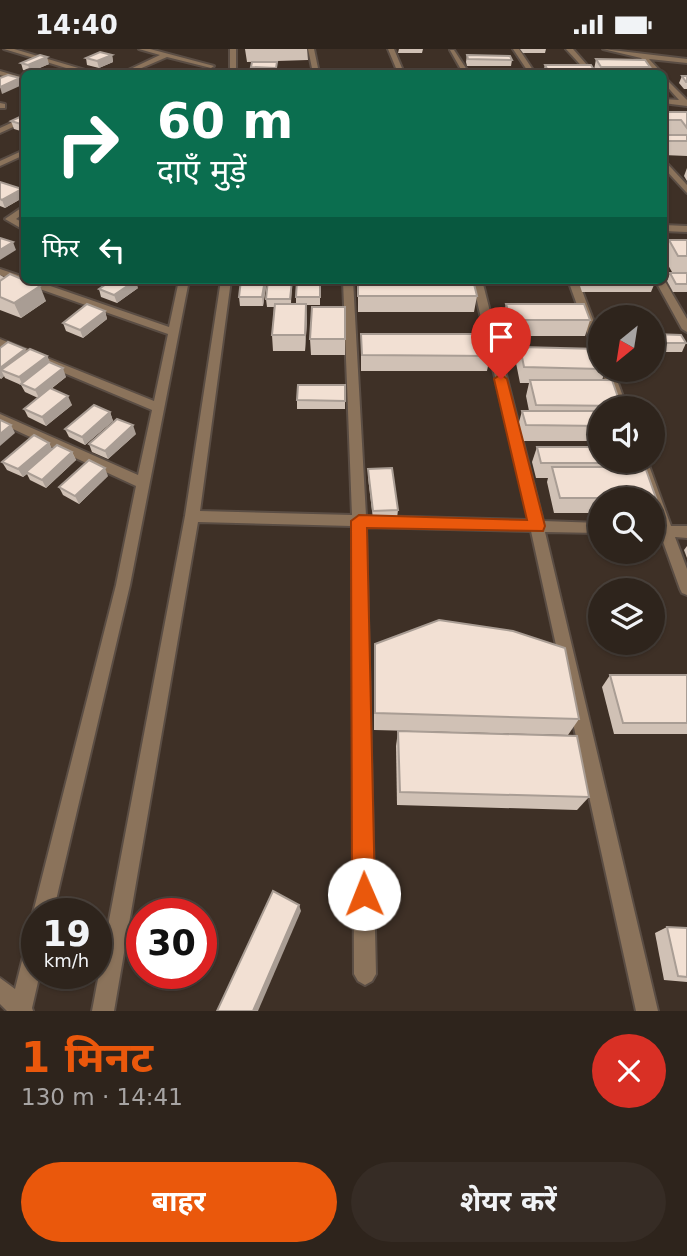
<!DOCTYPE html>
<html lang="hi">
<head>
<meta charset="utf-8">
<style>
  :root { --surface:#2e241c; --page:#362c25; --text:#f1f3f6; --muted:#a7a4a3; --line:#49413b; --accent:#ea580c }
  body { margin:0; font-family:"DejaVu Sans","Noto Sans Devanagari",sans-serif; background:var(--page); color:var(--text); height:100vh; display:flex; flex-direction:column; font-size:26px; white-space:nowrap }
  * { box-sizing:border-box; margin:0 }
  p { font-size:23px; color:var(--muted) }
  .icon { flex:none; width:38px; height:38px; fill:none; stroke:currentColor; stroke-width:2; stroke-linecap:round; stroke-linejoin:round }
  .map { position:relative; height:962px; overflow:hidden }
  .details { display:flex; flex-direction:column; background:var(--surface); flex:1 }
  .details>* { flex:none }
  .banner { position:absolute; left:21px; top:21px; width:646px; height:214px; border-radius:10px; box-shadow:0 2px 5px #0004,0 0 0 2px var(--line); background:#0b6e4f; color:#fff; overflow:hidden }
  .needle { width:46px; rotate:210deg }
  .controls { position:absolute; left:588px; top:256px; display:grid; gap:14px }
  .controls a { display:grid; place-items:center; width:77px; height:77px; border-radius:50%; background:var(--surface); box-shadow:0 2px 5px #0004,0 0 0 2px var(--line); font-size:35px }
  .speed { position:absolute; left:21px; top:849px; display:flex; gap:14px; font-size:35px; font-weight:700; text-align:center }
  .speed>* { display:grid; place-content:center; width:91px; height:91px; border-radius:50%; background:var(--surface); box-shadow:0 2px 5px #0004,0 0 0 2px var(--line); line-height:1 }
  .speed small { font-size:18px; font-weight:400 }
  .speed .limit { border:10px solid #d22; background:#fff; color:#111 }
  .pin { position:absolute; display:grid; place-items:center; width:60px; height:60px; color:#fff; margin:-72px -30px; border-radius:50% 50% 50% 0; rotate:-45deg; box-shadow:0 0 7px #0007 }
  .pin .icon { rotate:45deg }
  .me { position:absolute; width:77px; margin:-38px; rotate:359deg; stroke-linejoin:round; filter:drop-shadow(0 0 5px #0008) }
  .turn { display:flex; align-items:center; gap:24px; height:147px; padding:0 21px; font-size:32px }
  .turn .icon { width:91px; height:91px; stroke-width:2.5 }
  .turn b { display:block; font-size:49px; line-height:60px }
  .then { display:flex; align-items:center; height:66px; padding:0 21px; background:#0003; gap:14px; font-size:26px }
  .round { display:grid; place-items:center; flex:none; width:74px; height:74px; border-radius:37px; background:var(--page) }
  .headline { display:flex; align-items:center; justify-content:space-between; height:119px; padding:0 21px }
  h1 { font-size:42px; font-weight:700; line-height:52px; color:var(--accent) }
  .action { display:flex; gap:14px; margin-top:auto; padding:14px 21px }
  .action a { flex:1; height:80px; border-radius:42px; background:var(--accent); color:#fff; font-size:28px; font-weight:700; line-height:80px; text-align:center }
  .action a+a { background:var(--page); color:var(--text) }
  .status { display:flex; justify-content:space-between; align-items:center; height:49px; padding:0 35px; background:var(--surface); direction:ltr }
  .status svg { height:19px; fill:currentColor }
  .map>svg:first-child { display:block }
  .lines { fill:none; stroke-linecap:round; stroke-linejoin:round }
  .street-casing { stroke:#5a4d44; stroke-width:4 }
  .street { fill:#8b735b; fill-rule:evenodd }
  .wall { fill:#d0c1b5 }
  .shaded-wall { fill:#a99d94 }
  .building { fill:#f2e0d3; stroke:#a99d94; stroke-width:2 }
  .route { fill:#ea580c; stroke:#983908; stroke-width:2 }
</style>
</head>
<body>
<div class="status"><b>14:40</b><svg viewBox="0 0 49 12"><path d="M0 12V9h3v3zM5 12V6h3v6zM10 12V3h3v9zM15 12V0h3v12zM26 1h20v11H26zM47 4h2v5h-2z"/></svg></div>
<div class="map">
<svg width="687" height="962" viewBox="0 0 687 962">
  <rect width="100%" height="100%" fill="#3e3026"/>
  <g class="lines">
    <defs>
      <g id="street">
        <path d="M4 0H14L85 21 81 24H74L76 22Z"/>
        <path d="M139 0H150L214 17 211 19 167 8 130 24H122L160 6Z"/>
        <rect x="230" y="0" width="6" height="24"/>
        <path d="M308 0H314L319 24H313Z"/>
        <path d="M388 0H394L404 24H398Z"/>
        <path d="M513 0H519L535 24H529Z"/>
        <path d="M566 0H573L594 24H588Z"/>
        <path d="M603 0 687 10V14L649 10 662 24H656L641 9Z"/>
        <path d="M450 1H454L469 24H463Z"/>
        <path d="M0 22 24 29V33L0 26Z"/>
        <path d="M663 27 687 51V57L663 54V50L679 51 663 33Z"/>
        <path d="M0 54 5 55V59H0Z"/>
        <path d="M24 68V73L0 84V79Z"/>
        <path d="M24 101V106L0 117V112Z"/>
        <path d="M663 110 687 136V144L663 118Z"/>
        <path d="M24 157V164L16 170 24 174V181L5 170Z"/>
        <path d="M663 176 687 177V183L663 182Z"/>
        <path d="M0 220 24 228V231H33L169 278 179 231H189L130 536 53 864H37V871L33 864 116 536 136 437 0 374V365L138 426 152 361 0 297V290L154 352 168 285 0 226Z"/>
        <path d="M663 229 687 270V283L682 280 655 231H663Z"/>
        <path d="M221 231H231L200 462 352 466 343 231H353L366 467 529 471 472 231H482L543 472 600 474V484L545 483 658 962H636L531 482 366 478 376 925 372 932 365 936 358 932 354 925 352 477 198 473 114 962H92L185 467Z"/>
        <path d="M568 231H578L600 289V306L594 303Z"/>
        <path d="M601 320H613L627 359H615Z"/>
        <path d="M634 411H647L671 477H687V489L675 488 687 520V546L682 544 680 540 661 487 653 486V476H657L653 465V450H647Z"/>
        <path d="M37 882V924H40L32 959 33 962H7L0 955V929L15 940 27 892 30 885Z"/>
      </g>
    </defs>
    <use href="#street" class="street-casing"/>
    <use href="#street" class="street"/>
  </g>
  <g class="wall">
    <path d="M245 0H307L308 11 247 13Z"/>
    <path d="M399 0H423L422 4H398Z"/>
    <path d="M520 0H546L545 4H523Z"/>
    <path d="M112 6 113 13 99 19 87 16 86 9Z"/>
    <path d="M467 6 512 11 511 17H467L466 13Z"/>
    <path d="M596 10 650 18 649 24H543L545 16 594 21Z"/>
    <path d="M277 13V24H252L251 18Z"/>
    <path d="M21 14 49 15 30 23 23 21Z"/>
    <path d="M682 27H687V40H684L679 34Z"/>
    <path d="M663 63H687V107L663 106 664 86H677L676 85H663Z"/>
    <path d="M24 66V83L14 80 11 72Z"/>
    <path d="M687 119V132L684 127Z"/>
    <path d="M0 133 22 140 24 148 5 159 0 157Z"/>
    <path d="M669 191H687V223H672L663 207Z"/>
    <path d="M670 224H687V243H673L667 232Z"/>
    <path d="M0 226 46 252 21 269 0 261Z"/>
    <path d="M265 231 266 238 263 257H240L239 248Z"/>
    <path d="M320 231V256H306L307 271 305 302H273L272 286 274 258H267L266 250 292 232 291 255H296V248Z"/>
    <path d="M358 231 477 247 474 263H358Z"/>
    <path d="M496 231H567L565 236H497Z"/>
    <path d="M578 231H656L651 243H582Z"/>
    <path d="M138 239 117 254 101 248 99 240Z"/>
    <path d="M506 255 590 271 585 287H507L503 270Z"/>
    <path d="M345 258V306H311L310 290Z"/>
    <path d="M105 262 107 270 83 289 66 282 63 274Z"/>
    <path d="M361 285 490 307 487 322H361Z"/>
    <path d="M653 285 686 294 682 303H653Z"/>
    <path d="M520 298 606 320 602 331 621 357 620 359H600V392H521L518 377 522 362H529L526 347 529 334H520L516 314Z"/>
    <path d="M0 299 26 302 47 307 50 314 66 328 51 340 72 356 46 377 28 368 24 360 38 349 25 343 21 336 5 329 4 327 1 330 0 329Z"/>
    <path d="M345 336V360H297V351Z"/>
    <path d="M110 363 113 372 85 396 69 388 65 380Z"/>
    <path d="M136 385 108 410 92 403 89 395Z"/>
    <path d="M49 394 52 400 72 403 76 411 46 439 30 431 27 425 23 428 7 421 2 413Z"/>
    <path d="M537 398 647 414 645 419 656 449 653 455V450H600V464H554L547 433 548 429H536L532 413Z"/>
    <path d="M368 420 398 461 397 469 373 470 368 428Z"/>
    <path d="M108 427 79 455 63 446 59 438Z"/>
    <path d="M687 497V509L684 501Z"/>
    <path d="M375 595 579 670 568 686 374 681V613Z"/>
    <path d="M610 626H687V685H614L602 638Z"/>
    <path d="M398 682 589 748 577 761 397 756 396 697Z"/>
    <path d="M667 878 687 879V933L664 931 655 884Z"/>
  </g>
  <g class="shaded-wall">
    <path d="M112 6 113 13 99 19 97 12Z"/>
    <path d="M47 8 49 15 30 23 28 16Z"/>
    <path d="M20 29 22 36 2 45 0 38Z"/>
    <path d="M22 140 24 148 5 159 2 151Z"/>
    <path d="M13 193 16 201 0 211V201Z"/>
    <path d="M136 231 138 239 117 254 114 246Z"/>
    <path d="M265 231 266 238 263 257 262 248Z"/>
    <path d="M40 237 46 252 21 269 14 254Z"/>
    <path d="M306 255 307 271 305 302V286Z"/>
    <path d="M105 262 107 270 83 289 80 281Z"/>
    <path d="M25 300 29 309 1 321 4 327 1 330 0 327V319Z"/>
    <path d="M47 307 51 315 23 337 19 328Z"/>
    <path d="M63 319 66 328 39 349 35 341Z"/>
    <path d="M68 347 72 356 46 377 42 368Z"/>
    <path d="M110 363 113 372 85 396 82 388Z"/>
    <path d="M11 376 15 384 0 397V385Z"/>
    <path d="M133 376 136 385 108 410 105 402Z"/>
    <path d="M49 394 53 402 26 423 27 425 23 428 18 420Z"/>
    <path d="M72 403 76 411 46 439 42 431Z"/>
    <path d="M105 419 108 427 79 455 75 447Z"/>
    <path d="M299 856 301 862 258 962H253Z"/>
    <path d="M208 875 211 878 201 901V891Z"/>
    <path d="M188 924H192L188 933 185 931Z"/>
  </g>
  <g class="building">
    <path d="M100 3 112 6 97 12 86 9Z"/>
    <path d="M40 6 47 8 28 16 21 14Z"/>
    <path d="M467 6 510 7 512 11 468 10Z"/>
    <path d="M596 10 645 11 650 18H601Z"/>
    <path d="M252 13H277L276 19 251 18Z"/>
    <path d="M545 16H591L596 24H549Z"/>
    <path d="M360 20H394L395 24H360Z"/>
    <path d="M8 26 20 29 0 38V29Z"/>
    <path d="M682 27H687V33H686Z"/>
    <path d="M663 63H687V79L681 71H663Z"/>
    <path d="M24 66V76L11 72Z"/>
    <path d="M664 86H687V92H667Z"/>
    <path d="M0 133 22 140 2 151 0 150Z"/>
    <path d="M0 189 13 193 0 201Z"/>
    <path d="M669 191H687V207H678Z"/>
    <path d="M670 224H687V235H676Z"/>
    <path d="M10 225 24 231 40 237 14 254 0 248V232Z"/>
    <path d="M112 231H136L114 246 99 240Z"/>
    <path d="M241 231H265L262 248H239Z"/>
    <path d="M268 231 292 232 290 250H266Z"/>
    <path d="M297 231H320V248H296Z"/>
    <path d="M358 231H473L477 247H358Z"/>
    <path d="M87 255 105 262 80 281 63 274Z"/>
    <path d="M275 255H306L305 286H272Z"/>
    <path d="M506 255H584L590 271H511Z"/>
    <path d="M312 258H345V290H310Z"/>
    <path d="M361 285H486L490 307 362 306Z"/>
    <path d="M653 285 681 286 686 294H653Z"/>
    <path d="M8 293 25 300 0 319V299Z"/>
    <path d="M520 298 600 300V320L524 318Z"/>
    <path d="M30 300 47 307 19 328 1 321Z"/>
    <path d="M49 313 63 319 35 341 21 335Z"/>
    <path d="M530 331H612L621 357 536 356Z"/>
    <path d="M298 336H345V352L297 351Z"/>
    <path d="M50 339 68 347 42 368 24 360Z"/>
    <path d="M94 356 110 363 82 388 65 380Z"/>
    <path d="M522 362H600V377L526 376Z"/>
    <path d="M117 370 133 376 105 402 89 395Z"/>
    <path d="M0 371 11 376 0 385Z"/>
    <path d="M34 386 49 394 18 420 2 413Z"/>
    <path d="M57 396 72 403 42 431 26 423Z"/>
    <path d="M537 398H600V411H647V414H541Z"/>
    <path d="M89 411 105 419 75 447 59 438Z"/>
    <path d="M552 418H645L656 449H560Z"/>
    <path d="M392 419 398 461 373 462 368 420Z"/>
    <path d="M439 571 513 582 565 599 579 670 375 664V595Z"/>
    <path d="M610 626H687V674H623Z"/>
    <path d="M398 682 577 687 589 748 400 743Z"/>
    <path d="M273 842 299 856 253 962H217Z"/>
    <path d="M163 856 184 864H159Z"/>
    <path d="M201 872 208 875 201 891Z"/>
    <path d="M667 878 687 879V928L678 927Z"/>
    <path d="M142 902V913L138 911Z"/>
    <path d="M168 924H188L185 931Z"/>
  </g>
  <path class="route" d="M501 325 507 330 545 477 543 482 367 479 375 845 372 853 364 856 356 853 352 845 351 472 359 466 527 471 494 330Z"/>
</svg>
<div class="controls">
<a><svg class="needle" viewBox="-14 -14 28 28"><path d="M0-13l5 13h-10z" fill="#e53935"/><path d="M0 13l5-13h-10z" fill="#a7a4a3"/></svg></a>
<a><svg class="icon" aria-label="sound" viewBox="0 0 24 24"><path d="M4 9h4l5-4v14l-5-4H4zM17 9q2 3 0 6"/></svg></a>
<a><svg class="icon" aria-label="search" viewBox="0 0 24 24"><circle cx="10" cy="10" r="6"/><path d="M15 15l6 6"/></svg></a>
<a><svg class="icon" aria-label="layers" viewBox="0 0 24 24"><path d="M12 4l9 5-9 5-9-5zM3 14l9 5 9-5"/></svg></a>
</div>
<div class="speed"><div>19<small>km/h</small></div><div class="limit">30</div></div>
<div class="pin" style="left:501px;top:330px;background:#d93025"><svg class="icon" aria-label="arrive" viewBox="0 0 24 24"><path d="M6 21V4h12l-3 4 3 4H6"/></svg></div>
<svg class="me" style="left:364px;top:845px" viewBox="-20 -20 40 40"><circle r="19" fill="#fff"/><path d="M0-13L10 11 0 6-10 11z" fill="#ea580c"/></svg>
<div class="banner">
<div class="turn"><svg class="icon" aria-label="right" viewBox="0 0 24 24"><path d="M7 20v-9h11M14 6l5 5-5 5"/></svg><div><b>60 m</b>दाएँ मुड़ें</div></div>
<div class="then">फिर<svg class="icon" aria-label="left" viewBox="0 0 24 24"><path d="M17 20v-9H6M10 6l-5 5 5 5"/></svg></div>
</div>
</div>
<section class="details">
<div class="headline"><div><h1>1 मिनट</h1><p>130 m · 14:41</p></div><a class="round" style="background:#d93025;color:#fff"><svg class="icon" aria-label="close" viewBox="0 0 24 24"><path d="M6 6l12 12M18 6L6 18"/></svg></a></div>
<div class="action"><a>बाहर</a><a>शेयर करें</a></div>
</section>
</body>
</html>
